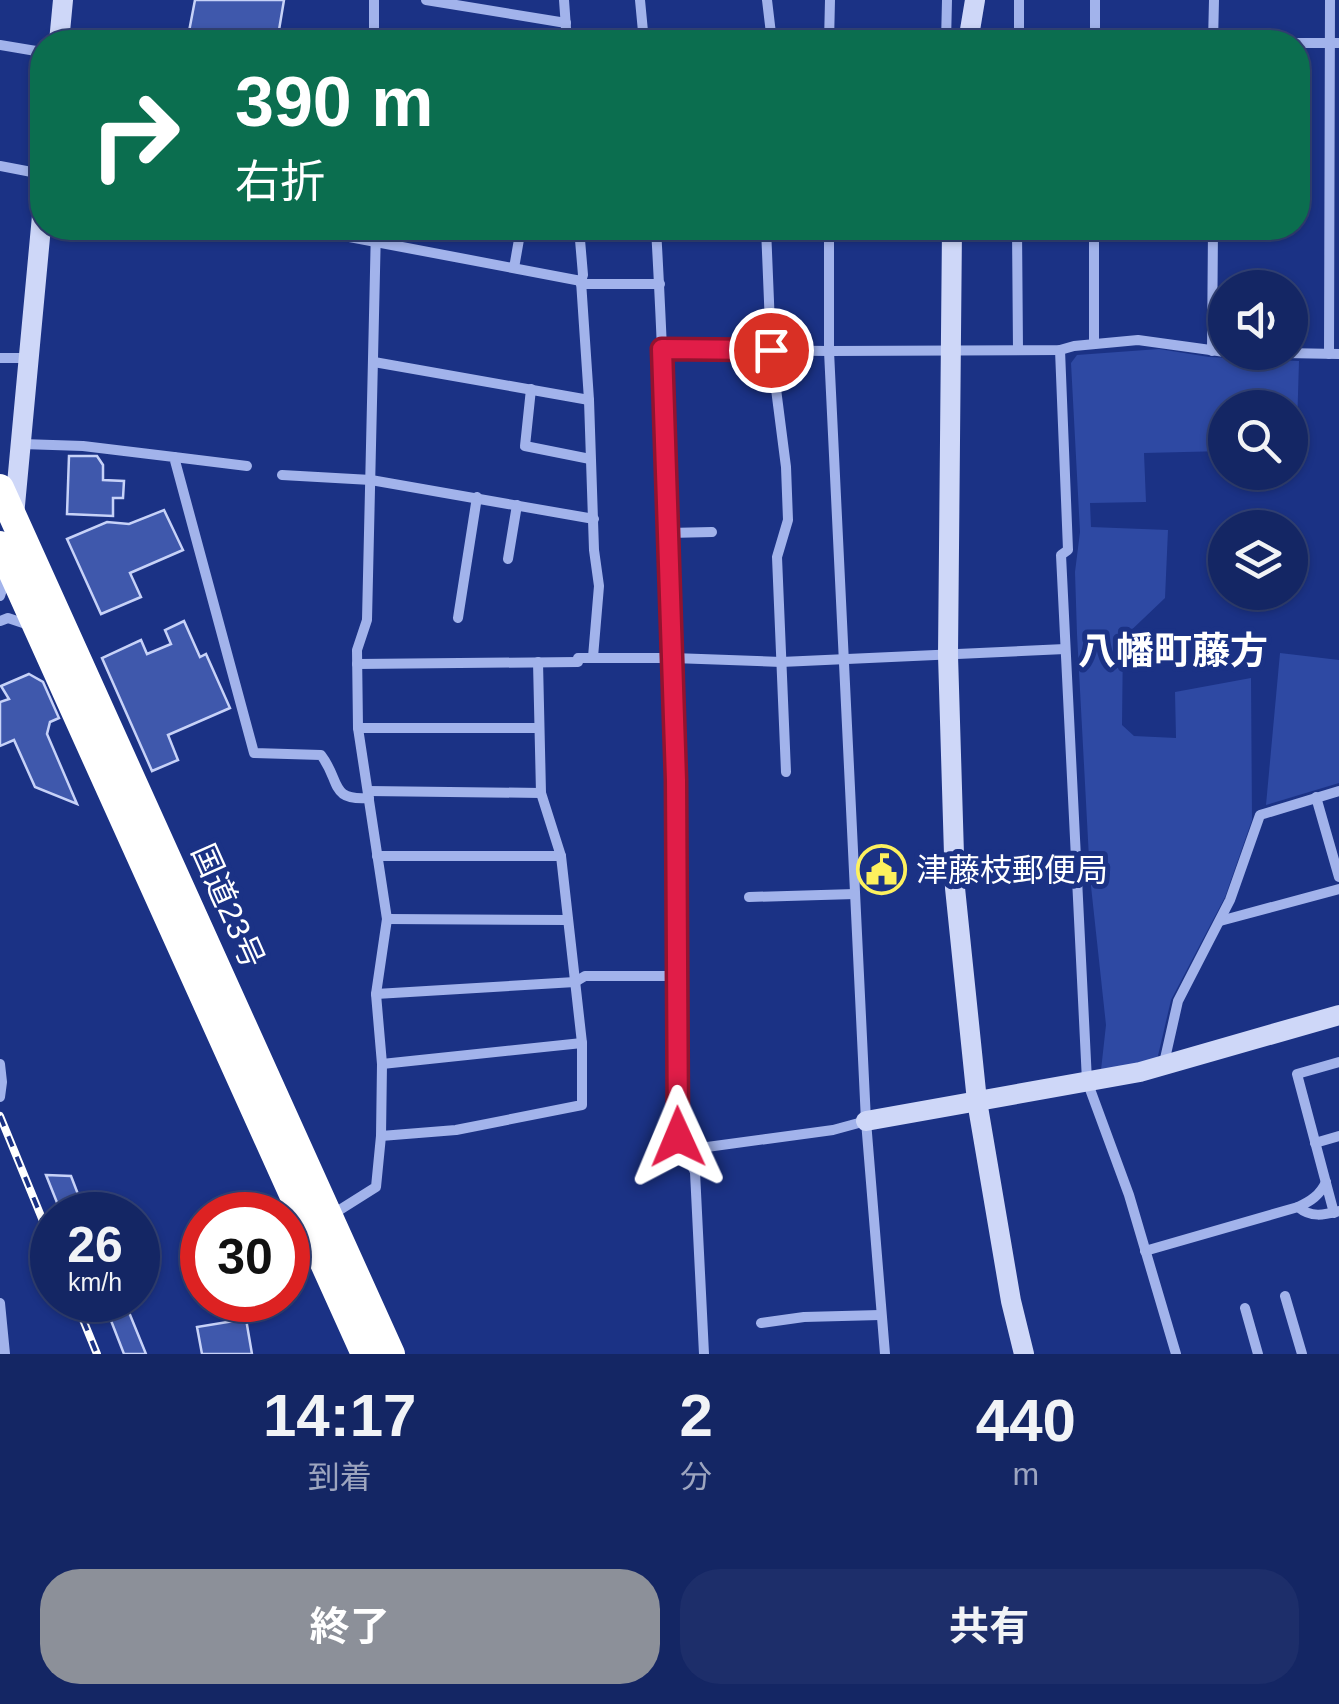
<!DOCTYPE html>
<html lang="ja">
<head>
<meta charset="utf-8">
<style>
  :root { --surface:#142664; --page:#1d2e6a; --text:#f1f3f6; --muted:#9da5bf; --line:#334378; --accent:#8c9099 }
  body { margin:0; font-family:Arial,"Noto Sans JP",sans-serif; background:var(--page); color:var(--text); height:100vh; display:flex; flex-direction:column; font-size:38px; white-space:nowrap }
  * { box-sizing:border-box; margin:0 }
  p { font-size:32px; color:var(--muted) }
  .icon { flex:none; width:55px; height:55px; fill:none; stroke:currentColor; stroke-width:2; stroke-linecap:round; stroke-linejoin:round }
  .map { position:relative; height:1354px; overflow:hidden }
  .sheet { display:flex; flex-direction:column; background:var(--surface); flex:1 }
  .sheet>* { flex:none }
  .guide { position:absolute; left:30px; top:30px; width:1280px; height:210px; border-radius:40px; box-shadow:0 2px 8px #0004,0 0 0 2px var(--line); background:#0b6e4f; color:#fff; overflow:hidden }
  .buttons { position:absolute; left:1208px; top:270px; display:grid; gap:20px }
  .buttons a { display:grid; place-items:center; width:100px; height:100px; border-radius:50%; background:var(--surface); box-shadow:0 2px 8px #0004,0 0 0 2px var(--line); font-size:50px }
  .speed { position:absolute; left:30px; top:1192px; display:flex; gap:20px; font-size:50px; font-weight:700; text-align:center }
  .speed>* { display:grid; place-content:center; width:130px; height:130px; border-radius:50%; background:var(--surface); box-shadow:0 2px 8px #0004,0 0 0 2px var(--line); line-height:1 }
  .speed small { font-size:25px; font-weight:400 }
  .speed .limit { border:15px solid #d22; background:#fff; color:#111 }
  .pin { position:absolute; display:grid; place-items:center; width:85px; height:85px; color:#fff; margin:-42px; border:5px solid #fff; border-radius:50%; box-shadow:0 2px 10px #0007 }
  .me { position:absolute; width:110px; margin:-55px; rotate:359deg; stroke-linejoin:round; filter:drop-shadow(0 0 8px #0008) }
  .turn { display:flex; align-items:center; gap:35px; height:210px; padding:0 40px; font-size:45px }
  .turn .icon { width:130px; height:130px; stroke-width:2.5 }
  .turn b { display:block; font-size:70px; line-height:85px }
  .eta { display:flex; justify-content:space-evenly; align-items:center; height:170px; text-align:center }
  .eta b { font-size:60px; font-weight:700; line-height:70px }
  .primary-button { display:flex; gap:20px; margin-top:auto; padding:20px 40px }
  .primary-button a { flex:1; height:115px; border-radius:40px; background:var(--accent); color:#fff; font-size:40px; font-weight:700; line-height:115px; text-align:center }
  .primary-button a+a { background:var(--page); color:var(--text) }
  .map>svg:first-child { display:block }
  .green { fill:#2e49a3 }
  .building { fill:#3f58ac; stroke:#c7d2f8; stroke-width:2.5 }
  .lines { fill:none; stroke-linecap:round; stroke-linejoin:round }
  .street { stroke:#a2b3eb; stroke-width:10 }
  .secondary { stroke:#ced7f8; stroke-width:20 }
  .highway { stroke:#fff; stroke-width:28 }
  .rail-casing { stroke:#fff; stroke-width:8 }
  .rail { stroke:#1b3285; stroke-width:4; stroke-dasharray:11; stroke-linecap:butt }
  .route-casing { stroke:#92132f; stroke-width:25 }
  .route { stroke:#e11d48; stroke-width:18 }
  .labels { text-anchor:middle; dominant-baseline:central; stroke-width:10; stroke-linejoin:round; paint-order:stroke }
  .poi-label { font-size:32px; fill:#fff; stroke:#1b3285; text-anchor:start }
  .street-label { font-size:32px; fill:#fff; stroke:#1b3285 }
  .quarter-label { font-size:38px; font-weight:bold; fill:#fff; stroke:#1b3285 }
</style>
</head>
<body>
<div class="map">
<svg width="1339" height="1354" viewBox="0 0 1339 1354">
  <rect width="100%" height="100%" fill="#1b3285"/>
  <g class="green">
    <path d="M1159 349 1209 357 1299 361 1297 427H1290V408H1225V451L1144 453 1146 502 1090 503 1091 527 1168 530 1165 598 1123 638 1122 725 1134 736 1176 738 1175 692 1251 678 1252 820 1225 897 1171 1000 1157 1060 1101 1070 1106 1025 1090 877 1077 634 1075 572 1080 532 1071 363 1077 355Z"/>
    <path d="M1280 653 1339 660V783L1266 805Z"/>
  </g>
  <g class="building">
    <path d="M195 0H284L277 42H187Z"/>
    <path d="M69 456H97L103 465V480L124 481 123 498H113V516L67 514Z"/>
    <path d="M164 510 183 550 130 573 141 597 101 614 67 539 107 522 129 524Z"/>
    <path d="M184 621 200 657 206 654 230 708 168 735 178 760 152 771 102 658 141 640 147 654 171 644 165 630Z"/>
    <path d="M29 674 43 682 59 718 50 722 47 734 77 804 35 787 14 740 0 746V702L9 699 1 686Z"/>
    <path d="M46 1175 71 1176 86 1215H62Z"/>
    <path d="M103 1300H124L146 1354H124Z"/>
    <path d="M246 1319 252 1354H202L197 1327Z"/>
  </g>
  <g class="lines">
    <g class="street">
      <path d="M374 0V42"/>
      <path d="M426 0 566 23"/>
      <path d="M564 0 567 42"/>
      <path d="M640 0 644 42"/>
      <path d="M767 0 772 42"/>
      <path d="M829 42 830 0"/>
      <path d="M946 42 947 0"/>
      <path d="M1019 42V0"/>
      <path d="M1095 42V0"/>
      <path d="M1213 42 1214 0"/>
      <path d="M1298 43H1339"/>
      <path d="M0 45 42 52"/>
      <path d="M0 166 42 174"/>
      <path d="M302 228 581 281 583 275 579 228"/>
      <path d="M656 228C673 531 675 834 678 1137L695 1172 704 1354"/>
      <path d="M766 228 771 350 786 467 788 520 777 557 786 772"/>
      <path d="M829 228V351L866 1121 885 1354"/>
      <path d="M1017 228 1018 350"/>
      <path d="M514 268 521 228"/>
      <path d="M581 281 589 400 594 550 599 586 593 657"/>
      <path d="M581 284H660"/>
      <path d="M1094 344V228"/>
      <path d="M663 349 829 351 1060 350 1074 346 1138 340 1225 352"/>
      <path d="M1060 350 1068 550 1061 555 1087 1081 1129 1195 1176 1354"/>
      <path d="M1212 351 1213 228"/>
      <path d="M1237 352 1339 354"/>
      <path d="M1329 354 1330 0"/>
      <path d="M0 358H29"/>
      <path d="M374 362 589 400"/>
      <path d="M531 389 525 446 590 459"/>
      <path d="M22 444 83 446 174 457 254 753 321 755C341 781 329 801 369 798"/>
      <path d="M174 457 247 466"/>
      <path d="M282 475 371 480 594 519"/>
      <path d="M669 533 712 532"/>
      <path d="M508 559 517 505"/>
      <path d="M0 596 3 587V576"/>
      <path d="M458 618 477 497"/>
      <path d="M0 621 8 618 32 626"/>
      <path d="M578 658H673L781 662 1065 649"/>
      <path d="M357 664 578 662"/>
      <path d="M358 728H539"/>
      <path d="M368 791 541 793"/>
      <path d="M1316 797 1339 877"/>
      <path d="M377 856H561"/>
      <path d="M749 897 855 894"/>
      <path d="M387 919 568 920"/>
      <path d="M1220 921 1339 889"/>
      <path d="M376 994 575 982 585 976H678"/>
      <path d="M1164 1063 1178 1001 1230 900 1260 815 1339 791"/>
      <path d="M0 1064 2 1082 0 1097"/>
      <path d="M382 1064 582 1043"/>
      <path d="M381 1136 456 1130 582 1105V1043L561 856 541 793 538 662"/>
      <path d="M1315 1143 1339 1136"/>
      <path d="M685 1150 833 1130 866 1121"/>
      <path d="M1298 1207C1311 1218 1324 1215 1339 1211"/>
      <path d="M1334 1213 1297 1074 1339 1062"/>
      <path d="M330 1216 376 1187 381 1136 382 1064 376 994 387 919 358 728 357 650 367 620 376 228"/>
      <path d="M1145 1251 1298 1207C1311 1201 1320 1195 1326 1182"/>
      <path d="M1285 1296 1302 1354"/>
      <path d="M0 1303 5 1354"/>
      <path d="M1245 1308 1258 1354"/>
      <path d="M761 1323 804 1317 880 1315"/>
    </g>
    <g class="secondary">
      <path d="M59 42 63 0"/>
      <path d="M968 42 975 0"/>
      <path d="M952 228 948 655 955 888 977 1101 1011 1301 1024 1354"/>
      <path d="M14 516 42 216"/>
      <path d="M866 1121 1140 1072 1339 1015"/>
    </g>
    <g class="highway">
      <path d="M0 488 391 1354"/>
      <path d="M0 545 365 1354"/>
    </g>
    <defs>
      <g id="rail">
        <path d="M0 1116 52 1243"/>
        <path d="M75 1300 97 1354"/>
      </g>
    </defs>
    <use href="#rail" class="rail-casing"/>
    <use href="#rail" class="rail"/>
  </g>
  <g class="lines">
    <defs>
      <path id="route" d="M678 1137 676 780 662 349 771 350"/>
    </defs>
    <use href="#route" class="route-casing"/>
    <use href="#route" class="route"/>
  </g>
  <defs>
    <symbol id="civic-ring" viewBox="-11 -11 22 22"><circle r="9.5" fill="#1b3285" stroke="#fdf15e" stroke-width="1.5"/><path d="M-.6-6.5H3V-4.5H.6V-3L4-1V1h2V6H-6V1h2V-1L-.6-3ZM-1.2 2.5V6h2.4V2.5Z" fill="#fdf15e"/></symbol>
  </defs>
  <g fill-rule="evenodd">
    <use href="#civic-ring" x="854" y="842" width="55" height="55"/>
  </g>
  <g class="labels">
    <g class="poi-label">
      <text x="916" y="870">津藤枝郵便局</text>
    </g>
    <g class="street-label">
      <text transform="translate(228 906) rotate(66)">国道23号</text>
    </g>
    <g class="quarter-label">
      <text x="1173" y="651">八幡町藤方</text>
    </g>
  </g>
</svg>
<div class="buttons">
<a><svg class="icon" aria-label="sound" viewBox="0 0 24 24"><path d="M4 9h4l5-4v14l-5-4H4zM17 9q2 3 0 6"/></svg></a>
<a><svg class="icon" aria-label="search" viewBox="0 0 24 24"><circle cx="10" cy="10" r="6"/><path d="M15 15l6 6"/></svg></a>
<a><svg class="icon" aria-label="layers" viewBox="0 0 24 24"><path d="M12 4l9 5-9 5-9-5zM3 14l9 5 9-5"/></svg></a>
</div>
<div class="speed"><div>26<small>km/h</small></div><div class="limit">30</div></div>
<div class="pin" style="left:771px;top:350px;background:#d93025"><svg class="icon" aria-label="arrive" viewBox="0 0 24 24"><path d="M6 21V4h12l-3 4 3 4H6"/></svg></div>
<svg class="me" style="left:678px;top:1137px" viewBox="-20 -20 40 40"><path d="M0-17L14 15 0 8-14 15z" fill="#e11d48" stroke="#fff" stroke-width="4"/></svg>
<div class="guide">
<div class="turn"><svg class="icon" aria-label="right" viewBox="0 0 24 24"><path d="M7 20v-9h11M14 6l5 5-5 5"/></svg><div><b>390 m</b>右折</div></div>
</div>
</div>
<section class="sheet">
<div class="eta">
<div><b>14:17</b><p>到着</p></div>
<div><b>2</b><p>分</p></div>
<div><b>440</b><p>m</p></div>
</div>
<div class="primary-button"><a>終了</a><a>共有</a></div>
</section>
</body>
</html>
